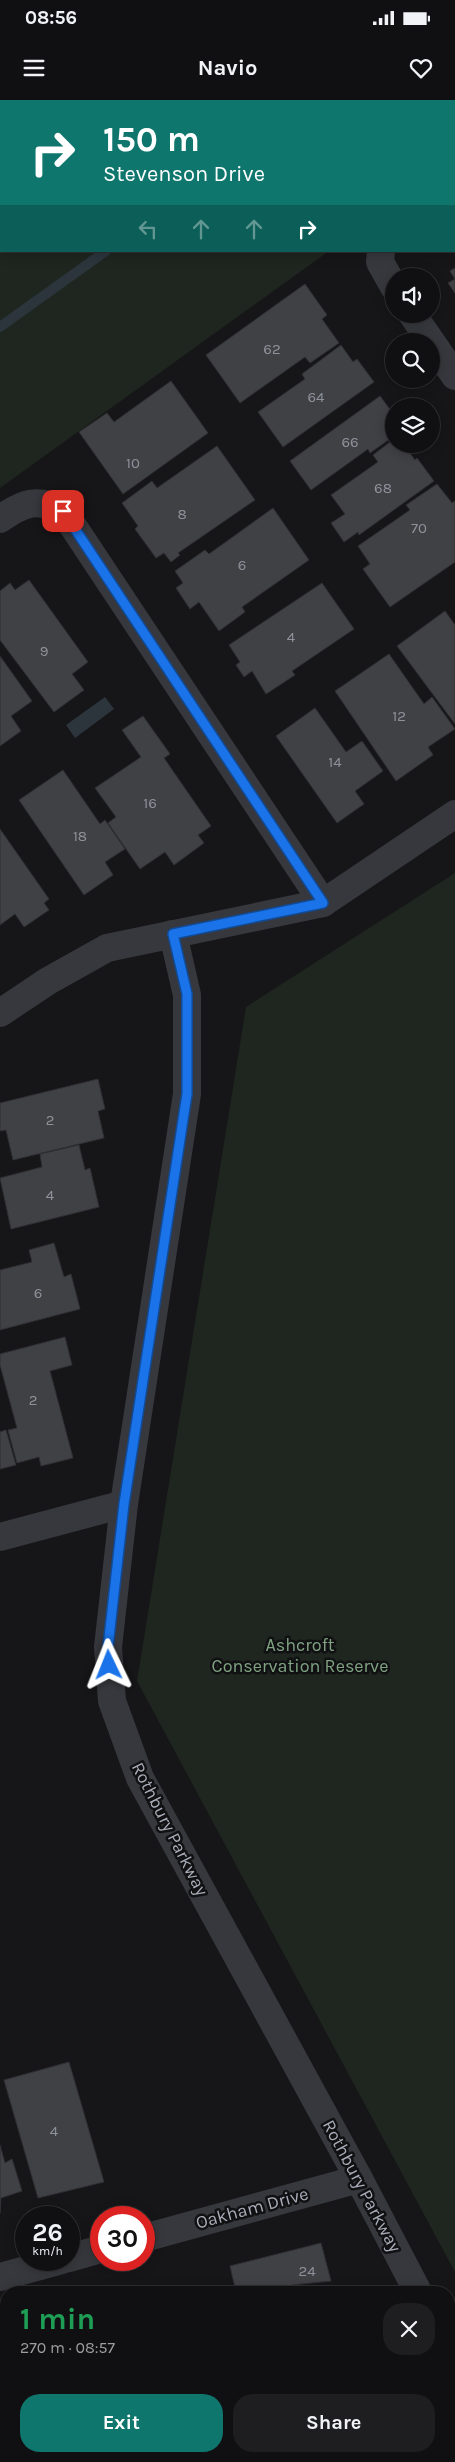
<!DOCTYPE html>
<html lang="en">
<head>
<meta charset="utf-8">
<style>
  :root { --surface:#101012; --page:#1e1e20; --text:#f1f3f6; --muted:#9c9d9f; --line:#303032; --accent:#0f766e }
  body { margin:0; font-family:Karla,sans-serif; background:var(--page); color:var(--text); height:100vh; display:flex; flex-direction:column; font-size:19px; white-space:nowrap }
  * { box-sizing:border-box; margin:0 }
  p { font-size:16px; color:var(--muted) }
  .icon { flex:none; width:28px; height:28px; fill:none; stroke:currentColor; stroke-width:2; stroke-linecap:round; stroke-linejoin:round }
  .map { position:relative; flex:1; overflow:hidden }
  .panel { position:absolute; left:0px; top:2186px; width:455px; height:176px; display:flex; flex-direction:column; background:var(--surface); border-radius:20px 20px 0 0; box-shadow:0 2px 12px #0003,0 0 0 1px var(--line) }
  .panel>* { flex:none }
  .top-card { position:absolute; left:0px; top:0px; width:455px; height:152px; box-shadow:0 2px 12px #0003,0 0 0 1px var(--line); background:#0f766e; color:#fff; overflow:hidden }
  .controls { position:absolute; left:385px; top:168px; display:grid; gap:10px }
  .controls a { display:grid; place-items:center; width:55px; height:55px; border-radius:50%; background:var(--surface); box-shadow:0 2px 12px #0003,0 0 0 1px var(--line); font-size:25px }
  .speed { position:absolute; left:15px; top:2106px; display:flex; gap:10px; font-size:25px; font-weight:700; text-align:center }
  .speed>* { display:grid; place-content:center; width:65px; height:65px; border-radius:50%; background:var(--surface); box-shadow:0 2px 12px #0003,0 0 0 1px var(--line); line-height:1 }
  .speed small { font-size:12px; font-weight:400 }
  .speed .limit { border:8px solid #d22; background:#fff; color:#111 }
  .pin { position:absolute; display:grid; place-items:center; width:42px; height:42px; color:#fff; margin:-21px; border-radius:10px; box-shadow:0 2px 8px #0006 }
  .me { position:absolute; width:55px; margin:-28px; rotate:358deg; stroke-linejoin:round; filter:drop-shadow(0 0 4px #0008) }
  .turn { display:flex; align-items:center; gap:18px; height:105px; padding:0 20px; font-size:22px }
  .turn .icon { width:65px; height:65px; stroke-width:2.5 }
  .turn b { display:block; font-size:35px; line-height:42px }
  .lanes { display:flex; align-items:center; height:48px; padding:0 20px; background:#0003; justify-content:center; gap:25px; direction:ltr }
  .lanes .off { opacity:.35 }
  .round { display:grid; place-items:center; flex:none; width:52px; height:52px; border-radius:20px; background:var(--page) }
  .overview { display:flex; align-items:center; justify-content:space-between; height:85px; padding:0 20px }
  h1 { font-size:30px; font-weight:700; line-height:38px; color:#1e9e55 }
  .cta { display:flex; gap:10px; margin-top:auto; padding:10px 20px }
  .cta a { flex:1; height:58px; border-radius:20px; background:var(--accent); color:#fff; font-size:20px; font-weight:700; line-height:58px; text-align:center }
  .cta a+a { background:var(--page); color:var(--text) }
  .status { display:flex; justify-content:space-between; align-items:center; height:35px; padding:0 25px; background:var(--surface); direction:ltr }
  .status svg { height:14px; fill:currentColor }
  header { display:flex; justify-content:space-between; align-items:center; height:65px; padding:0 20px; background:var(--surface); font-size:22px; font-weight:700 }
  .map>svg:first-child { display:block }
  .green { fill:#1e261f }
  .water { fill:#2c353c }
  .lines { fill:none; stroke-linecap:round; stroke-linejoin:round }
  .stream { stroke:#2c353c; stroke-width:10 }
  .building { fill:#404145; stroke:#303034 }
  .minor { stroke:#37383d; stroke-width:28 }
  .route-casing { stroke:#114b97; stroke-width:12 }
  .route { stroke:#1a73e8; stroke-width:9 }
  .labels { text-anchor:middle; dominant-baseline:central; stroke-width:5; stroke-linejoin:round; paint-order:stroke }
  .number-label { font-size:15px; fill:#8e929b }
  .park-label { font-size:18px; fill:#7fa381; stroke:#111113 }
  .street-label { font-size:18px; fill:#a8adb8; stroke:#111113 }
</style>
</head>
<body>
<div class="status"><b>08:56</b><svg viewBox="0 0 49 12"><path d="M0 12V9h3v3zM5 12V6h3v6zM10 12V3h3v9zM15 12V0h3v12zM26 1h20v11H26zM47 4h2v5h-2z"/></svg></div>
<header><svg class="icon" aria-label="menu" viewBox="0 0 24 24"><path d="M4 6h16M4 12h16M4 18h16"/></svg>Navio<svg class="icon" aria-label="heart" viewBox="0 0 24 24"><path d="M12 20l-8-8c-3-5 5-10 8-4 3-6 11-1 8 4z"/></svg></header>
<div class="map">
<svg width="455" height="2362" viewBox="0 0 455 2362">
  <rect width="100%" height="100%" fill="#161618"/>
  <g class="green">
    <path d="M0 0H455V61L454 1H1V151H329L0 388Z"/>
    <path d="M455 773V2172L137 1581 246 907Z"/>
  </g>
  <path class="water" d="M105 597 114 609 75 638 66 625Z"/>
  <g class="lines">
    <path class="stream" d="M0 227 106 151"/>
  </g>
  <g class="building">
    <path d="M455 168V193L448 183 455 179 450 171Z"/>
    <path d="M305 184 327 215 322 219 339 243 310 263 305 257 240 303 206 255Z"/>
    <path d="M341 245 353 262 357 259 374 282 283 347 258 312 305 279 302 274Z"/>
    <path d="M171 281 208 333 123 394 79 332 107 313 114 322Z"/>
    <path d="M380 296 394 315V336L370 353 368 349 311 390 290 361Z"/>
    <path d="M394 339V344H403L415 360 417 358 434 381 359 435 358 432 344 442 331 423 345 414 331 395 378 362 373 355Z"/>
    <path d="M217 346 255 400 178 453 180 455 171 462 164 453 156 458 135 429 138 426 122 403 152 381 157 388Z"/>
    <path d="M437 384 452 403 455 401V462L390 507 363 469 370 464 358 446 410 410 406 405Z"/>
    <path d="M273 408 309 460 242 507 245 512 219 531 199 502 190 509 176 488 183 483 175 471 205 450 209 454Z"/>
    <path d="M29 480 88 562 72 574 84 590 54 612 0 540V491L10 483 15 490Z"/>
    <path d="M322 483 354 529 292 571 295 575 266 594 252 571 244 577 236 565 240 562 229 545Z"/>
    <path d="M445 511 455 525V624L397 546Z"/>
    <path d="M389 554 424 604 432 597 455 629 428 647 433 655 396 681 335 591Z"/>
    <path d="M0 556 32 601 11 616 21 631 0 646Z"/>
    <path d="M315 608 346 652 362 641 383 671 355 691 364 704 337 723 276 636Z"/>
    <path d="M143 616 170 654 164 658 211 726 198 735 204 743 174 765 165 752 140 769 108 723 116 717 95 688 141 657 122 630Z"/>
    <path d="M63 670 100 724 105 720 125 749 105 762 113 775 84 795 19 700Z"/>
    <path d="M0 729 49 799 44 803 49 810 24 827 15 814 0 825Z"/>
    <path d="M98 979 105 1009 98 1011 104 1038 13 1060 6 1030 0 1031V1003Z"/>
    <path d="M79 1045 85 1070 90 1068 99 1107 11 1129 0 1078 42 1067 40 1054Z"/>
    <path d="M54 1143 64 1177 71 1174 80 1209 0 1230V1170L32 1162 29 1150Z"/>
    <path d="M65 1237 72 1265 50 1271 73 1358 41 1366 39 1357 17 1363 8 1330 17 1328 0 1265V1254Z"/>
    <path d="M6 1330 16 1365 0 1369V1332Z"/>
    <path d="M69 1962 104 2082 38 2098 4 1980Z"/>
    <path d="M0 2045 5 2063 12 2059 22 2091 1 2098 0 2113Z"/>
    <path d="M321 2143 331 2181 292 2185 293 2192H236L230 2166Z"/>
    <path d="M148 2356 149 2362H125Z"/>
    <path d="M199 2356H217L218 2362H170Z"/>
    <path d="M225 2356H275L276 2362H226Z"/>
    <path d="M303 2356H355L330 2362H305Z"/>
    <path d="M416 2356H421L423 2362H397Z"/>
  </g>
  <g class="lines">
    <g class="minor">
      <path d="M454 85 455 84"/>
      <path d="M381 151 380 162 394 187"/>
      <path d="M412 214 455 276"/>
      <path d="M0 419C23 403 37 397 63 411L323 803"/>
      <path d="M173 834 187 895V994L124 1404 108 1547 112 1601 140 1678 359 2079 418 2192"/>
      <path d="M0 913 48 881 107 848 323 803 455 714"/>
      <path d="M0 1437 124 1404"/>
      <path d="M144 2138 359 2079"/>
      <path d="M69 2158 101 2149"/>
      <path d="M0 2177 62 2160"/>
      <path d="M449 2253 455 2265"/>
    </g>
  </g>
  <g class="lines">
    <defs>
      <path id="route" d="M63 411 323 803 173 834 187 894V994L124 1404 108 1547 109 1565"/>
    </defs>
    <use href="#route" class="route-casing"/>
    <use href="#route" class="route"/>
  </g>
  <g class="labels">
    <g class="number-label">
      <text x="272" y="249">62</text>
      <text x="316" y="297">64</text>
      <text x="350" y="342">66</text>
      <text x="133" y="363">10</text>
      <text x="383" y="388">68</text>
      <text x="182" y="414">8</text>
      <text x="419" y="428">70</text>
      <text x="242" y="465">6</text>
      <text x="291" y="537">4</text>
      <text x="44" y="551">9</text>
      <text x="399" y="616">12</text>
      <text x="335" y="662">14</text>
      <text x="150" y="703">16</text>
      <text x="80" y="736">18</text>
      <text x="50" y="1020">2</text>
      <text x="50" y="1095">4</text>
      <text x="38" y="1193">6</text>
      <text x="33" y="1300">2</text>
      <text x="54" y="2031">4</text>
      <text x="307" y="2171">24</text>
    </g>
    <g class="park-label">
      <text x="300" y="1545">Ashcroft<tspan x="300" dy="21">Conservation Reserve</tspan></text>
    </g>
    <g class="street-label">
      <text transform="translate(170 1729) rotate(63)">Rothbury Parkway</text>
      <text transform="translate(362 2086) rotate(62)">Rothbury Parkway</text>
      <text transform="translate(252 2108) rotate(-15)">Oakham Drive</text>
    </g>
  </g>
</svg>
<div class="controls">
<a><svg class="icon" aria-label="sound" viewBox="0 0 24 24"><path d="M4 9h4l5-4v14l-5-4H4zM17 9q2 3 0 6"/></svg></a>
<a><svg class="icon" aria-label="search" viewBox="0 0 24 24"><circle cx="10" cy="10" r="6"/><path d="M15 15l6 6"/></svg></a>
<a><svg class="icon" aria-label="layers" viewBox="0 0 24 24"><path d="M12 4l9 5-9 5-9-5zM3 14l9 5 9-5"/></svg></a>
</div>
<div class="speed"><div>26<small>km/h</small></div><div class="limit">30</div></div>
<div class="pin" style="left:63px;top:411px;background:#d93025"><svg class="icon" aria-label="arrive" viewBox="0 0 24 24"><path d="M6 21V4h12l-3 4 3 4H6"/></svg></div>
<svg class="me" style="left:109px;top:1565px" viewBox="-20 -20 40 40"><path d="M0-17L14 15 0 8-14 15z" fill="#1a73e8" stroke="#fff" stroke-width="4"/></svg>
<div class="top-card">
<div class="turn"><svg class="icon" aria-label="right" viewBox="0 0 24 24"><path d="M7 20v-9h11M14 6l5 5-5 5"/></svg><div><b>150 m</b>Stevenson Drive</div></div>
<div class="lanes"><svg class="icon off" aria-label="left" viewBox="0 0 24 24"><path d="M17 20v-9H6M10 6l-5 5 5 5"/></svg><svg class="icon off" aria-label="ahead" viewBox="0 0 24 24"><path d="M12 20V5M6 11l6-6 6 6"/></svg><svg class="icon off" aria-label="ahead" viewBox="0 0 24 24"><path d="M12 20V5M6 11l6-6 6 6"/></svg><svg class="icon" aria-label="right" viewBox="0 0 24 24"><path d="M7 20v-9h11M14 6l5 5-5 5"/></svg></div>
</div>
<section class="panel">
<div class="overview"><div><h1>1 min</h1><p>270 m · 08:57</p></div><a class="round"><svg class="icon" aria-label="close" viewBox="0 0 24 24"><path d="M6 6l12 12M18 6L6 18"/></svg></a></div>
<div class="cta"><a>Exit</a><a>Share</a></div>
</section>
</div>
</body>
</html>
